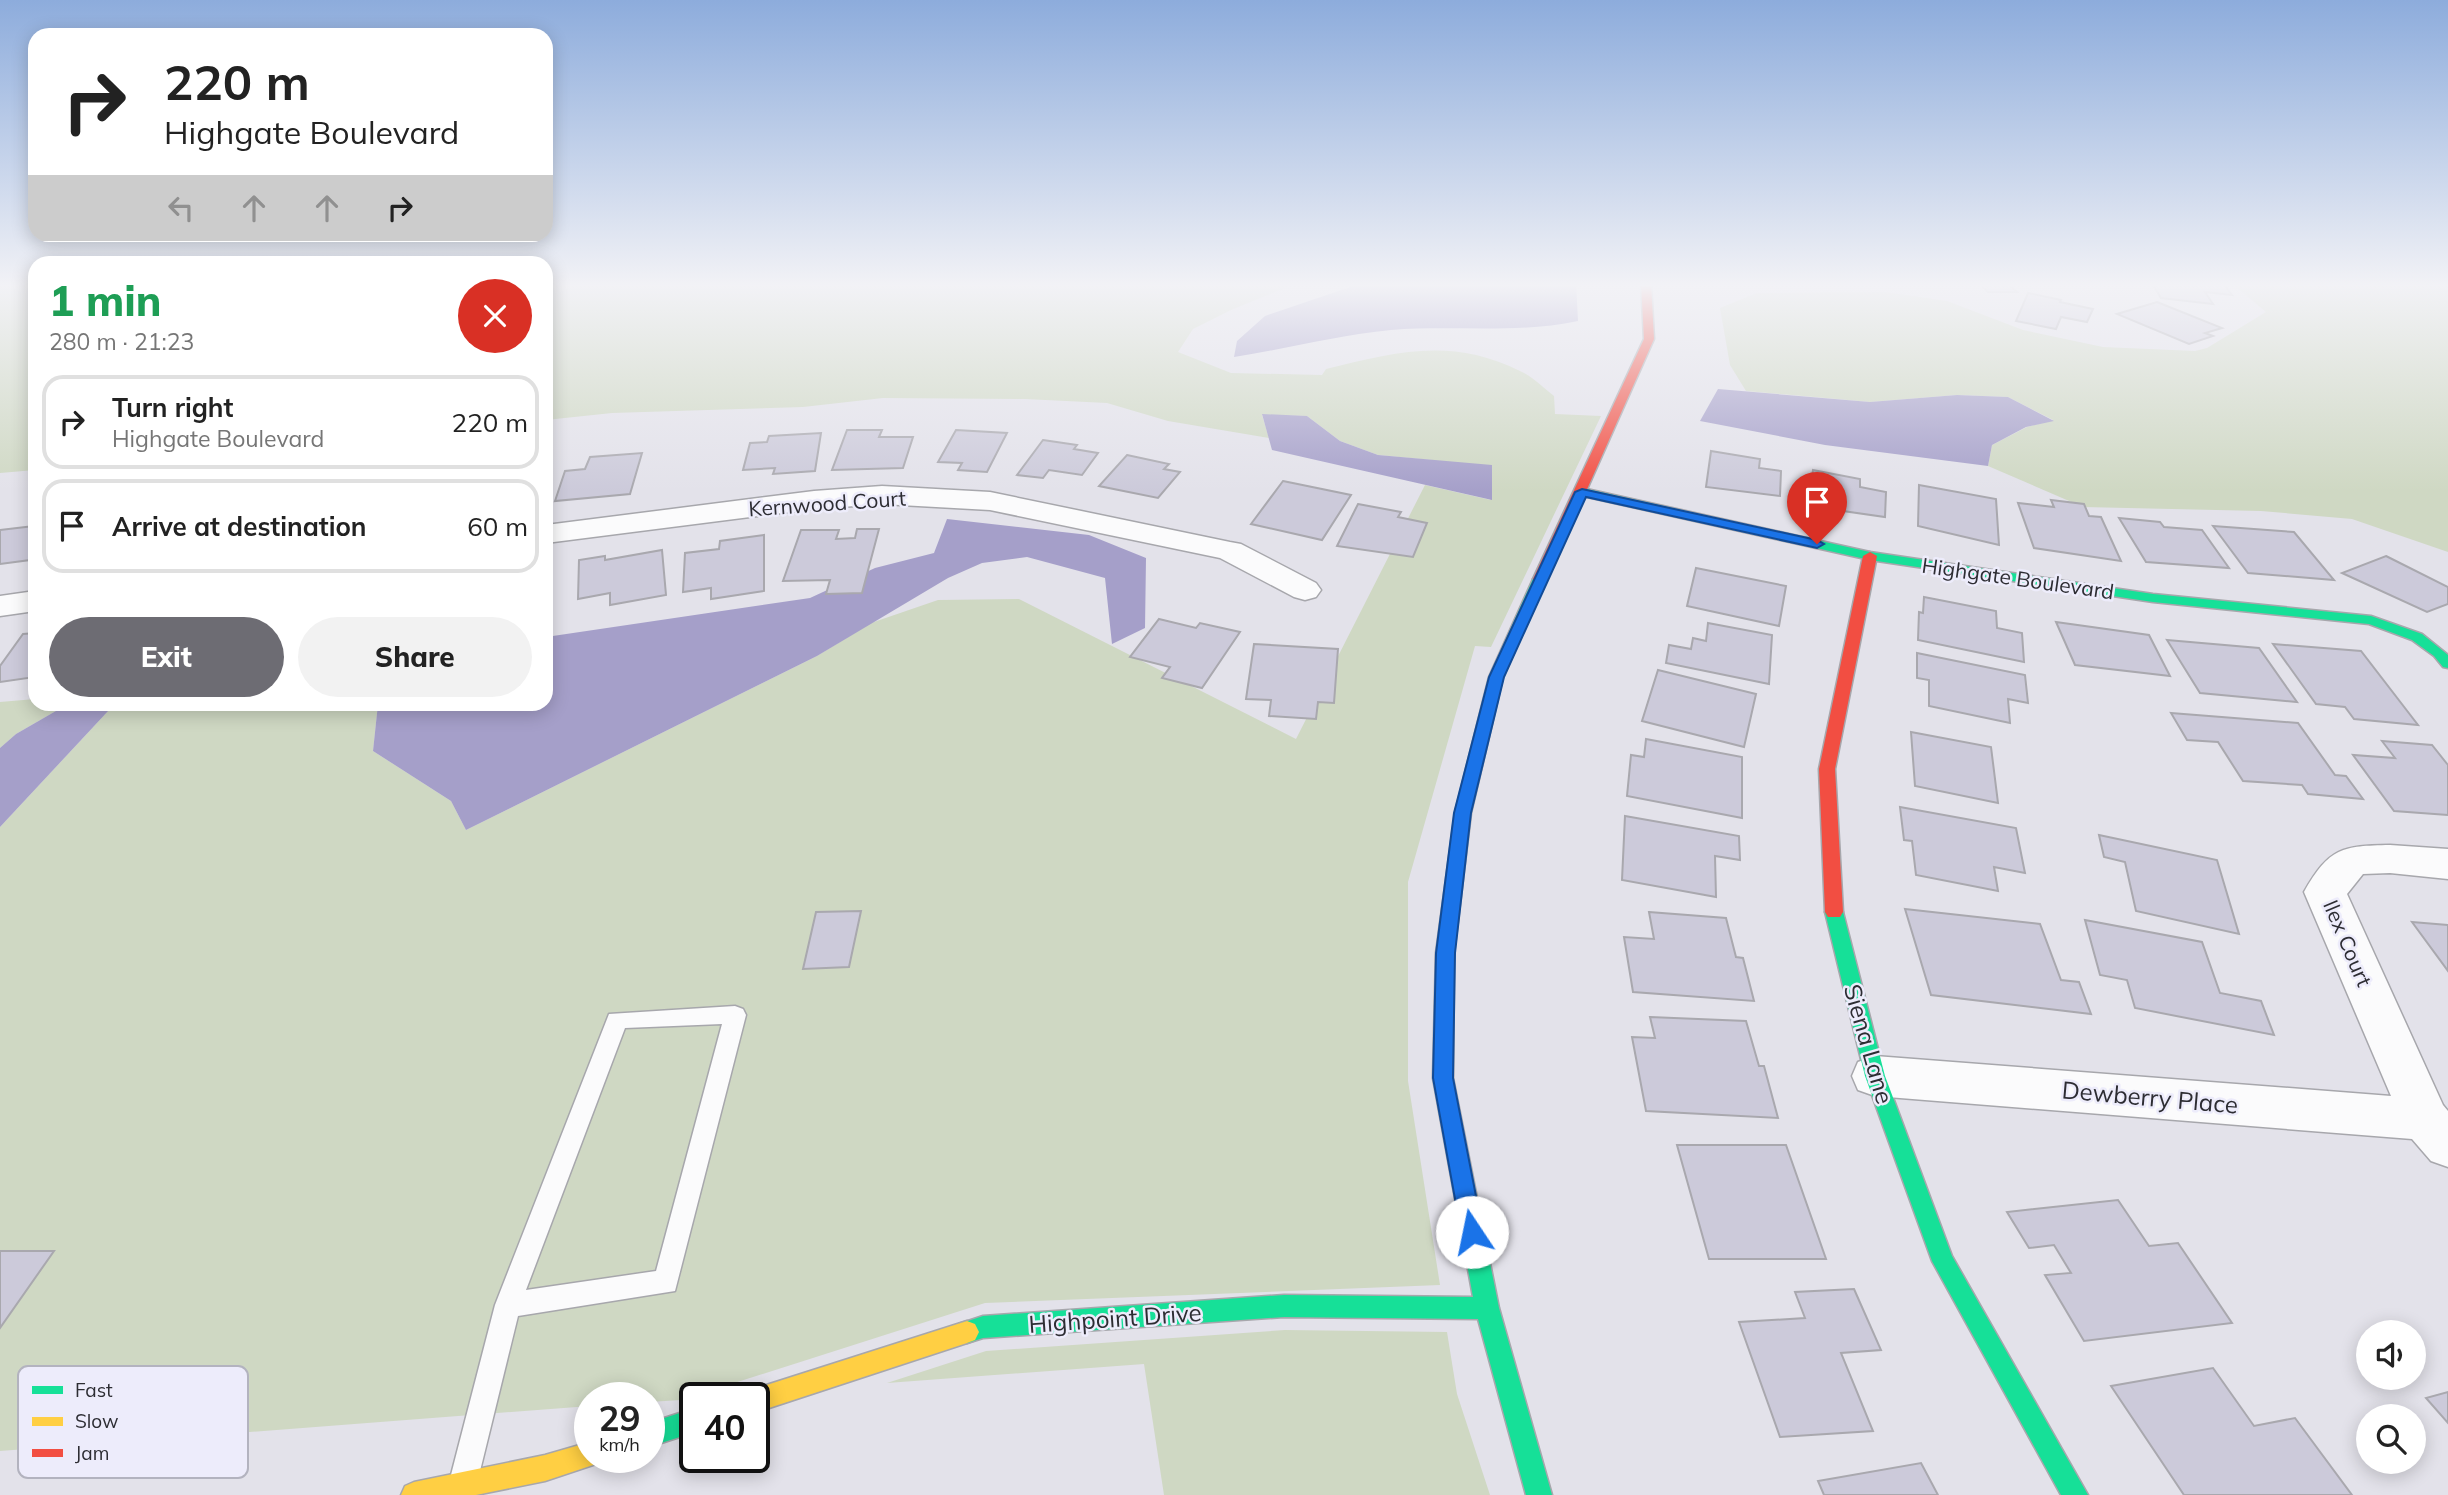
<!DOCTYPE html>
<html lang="en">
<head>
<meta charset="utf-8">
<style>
  :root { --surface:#fff; --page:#f2f2f2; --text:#222; --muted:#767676; --line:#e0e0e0; --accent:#6d6c73 }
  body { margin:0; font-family:Mulish,sans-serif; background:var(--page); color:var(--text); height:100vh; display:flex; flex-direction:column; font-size:26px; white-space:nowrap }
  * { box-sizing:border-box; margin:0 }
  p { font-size:23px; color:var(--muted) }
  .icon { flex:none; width:38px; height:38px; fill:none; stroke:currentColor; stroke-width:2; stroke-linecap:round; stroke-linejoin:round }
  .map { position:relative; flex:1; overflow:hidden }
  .drawer { position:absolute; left:28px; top:256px; width:525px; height:455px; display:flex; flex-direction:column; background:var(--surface); border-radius:21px; box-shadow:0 4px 18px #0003 }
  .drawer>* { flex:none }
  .banner { position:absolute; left:28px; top:28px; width:525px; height:214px; border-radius:21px; box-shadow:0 4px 18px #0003; background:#fff; color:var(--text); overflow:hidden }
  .fabs { position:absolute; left:2356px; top:1320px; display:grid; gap:14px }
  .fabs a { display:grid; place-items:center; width:70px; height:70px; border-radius:50%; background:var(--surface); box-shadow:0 4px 18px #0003; font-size:35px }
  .speed { position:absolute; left:574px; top:1382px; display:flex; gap:14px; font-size:35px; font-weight:700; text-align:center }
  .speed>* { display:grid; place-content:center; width:91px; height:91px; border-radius:50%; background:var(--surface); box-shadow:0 4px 18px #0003; line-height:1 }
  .speed small { font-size:18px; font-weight:400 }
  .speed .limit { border:4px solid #111; border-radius:10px; background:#fff; color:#111 }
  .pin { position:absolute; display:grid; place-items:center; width:60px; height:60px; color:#fff; margin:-72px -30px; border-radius:50% 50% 50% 0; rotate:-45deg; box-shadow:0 0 7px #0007 }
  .pin .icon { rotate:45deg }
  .me { position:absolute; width:77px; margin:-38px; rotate:349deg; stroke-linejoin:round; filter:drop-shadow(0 0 5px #0008) }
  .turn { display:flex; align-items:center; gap:24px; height:147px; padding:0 21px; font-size:32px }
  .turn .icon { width:91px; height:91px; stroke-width:2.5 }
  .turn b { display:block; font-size:49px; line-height:60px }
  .lanes { display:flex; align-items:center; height:66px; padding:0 21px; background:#0003; justify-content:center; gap:35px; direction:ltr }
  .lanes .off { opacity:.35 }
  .round { display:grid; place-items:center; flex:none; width:74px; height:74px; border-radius:37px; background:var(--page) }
  .headline { display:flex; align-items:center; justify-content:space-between; height:119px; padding:0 21px }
  h1 { font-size:42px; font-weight:800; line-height:52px; color:#1e9e55 }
  .cta { display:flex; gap:14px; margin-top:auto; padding:14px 21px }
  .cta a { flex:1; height:80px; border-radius:42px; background:var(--accent); color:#fff; font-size:28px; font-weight:800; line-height:80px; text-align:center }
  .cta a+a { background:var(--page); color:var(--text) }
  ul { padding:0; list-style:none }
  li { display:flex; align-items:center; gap:21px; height:94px; margin:0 14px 10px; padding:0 7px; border:4px solid var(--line); border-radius:21px }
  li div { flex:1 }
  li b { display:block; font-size:26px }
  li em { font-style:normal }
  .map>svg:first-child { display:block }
  .green { fill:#cfd8c3 }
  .water { fill:#a59fc9 }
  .building { fill:#cccada; stroke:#a9a8ae; stroke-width:2 }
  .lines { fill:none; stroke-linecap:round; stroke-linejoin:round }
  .lane-casing { stroke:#a7a7ac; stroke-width:3 }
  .street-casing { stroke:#a7a7ac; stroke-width:3 }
  .fast-casing { stroke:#a7a7ac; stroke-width:3 }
  .slow-casing { stroke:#a7a7ac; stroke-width:3 }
  .jam-casing { stroke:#a7a7ac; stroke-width:3 }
  .lane { fill:#fbfbfc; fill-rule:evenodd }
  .street { fill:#fbfbfc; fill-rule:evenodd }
  .fast { fill:#16e098; fill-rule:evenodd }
  .slow { fill:#ffcf43; fill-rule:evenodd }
  .jam { fill:#f24e42; fill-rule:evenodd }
  .route { fill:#1a73e8; stroke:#114b97; stroke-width:2 }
  .labels { text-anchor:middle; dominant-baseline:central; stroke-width:5; stroke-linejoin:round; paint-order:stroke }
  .street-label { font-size:21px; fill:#2d2d33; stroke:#edecfb }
  .near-street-label { font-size:24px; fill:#2d2d33; stroke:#edecfb }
  .key { fill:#edecfb; stroke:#b3b3bf; stroke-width:2 }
  .key-label { font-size:19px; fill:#2d2d33 }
</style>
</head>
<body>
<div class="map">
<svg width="2448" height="1495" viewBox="0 0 2448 1495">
  <rect width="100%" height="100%" fill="#e3e2ea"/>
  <g class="green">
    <path d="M0 283H35V470L0 473Z"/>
    <path d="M546 283H1297L1231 310 1193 329 1178 352 1231 373 1322 375 1326 369C1396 352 1451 337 1520 371 1532 376 1544 388 1554 396L1555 414 1601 416 1491 647 1475 646 1408 882V1081L1440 1285 985 1303 681 1400 649 1402V1398H590V1406L0 1451V827L110 709 94 704H378L373 751 451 801 466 830 817 656 871 623 938 600 1019 599 1296 739 1425 485 1491 500 1432 460 1378 455 1340 441 1307 416 1262 415 1269 438 1168 421 1107 403 1025 399 883 398 803 407 612 413 546 420Z"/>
    <path d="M2232 283H2448V552L2352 519 2261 511 2083 507 1988 466 1992 445 2027 427 2053 420 2008 397 1957 395 1870 402 1746 391 1730 365 1720 308 1757 293 1885 292 1947 301 2023 330 2103 347 2195 351 2207 348 2266 312Z"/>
    <path d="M35 699V704H68L16 734 0 748V702Z"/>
    <path d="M1285 1330 1447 1332 1457 1394 1490 1495H1164L1144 1364 887 1383 986 1351Z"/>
  </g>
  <g class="water">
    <path d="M1362 283H1576L1578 321C1517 334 1453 325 1391 330 1338 335 1286 349 1234 357L1237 341 1265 316Z"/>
    <path d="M1718 389 1870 402 1957 395 2008 397 2054 421 2026 427 1992 445 1988 466 1825 445 1700 421Z"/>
    <path d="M1262 414 1307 416 1340 441 1378 455 1492 465V500L1272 450Z"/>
    <path d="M947 519 1089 535 1146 558 1145 628 1112 644 1105 578 1027 557 982 563 948 578 817 656 466 830 451 801 373 751 378 704H546V637L810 598 875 568 934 553Z"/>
    <path d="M68 704H94L110 709 0 827V748L16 734Z"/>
  </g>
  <g class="building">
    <path d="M1979 283H2007L2017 292H1988Z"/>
    <path d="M2152 283H2223L2232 295 2205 292 2213 304 2161 298Z"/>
    <path d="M2028 293 2061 300 2060 302 2093 309 2087 322 2061 317 2056 329 2016 321Z"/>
    <path d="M2157 302 2222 328 2205 333 2213 336 2189 344 2117 314Z"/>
    <path d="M847 430H882L879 437H913L903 468 832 470Z"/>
    <path d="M956 430 1007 433 987 472 958 470 962 463 938 462Z"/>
    <path d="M821 433 815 471 773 474 775 468 743 470 750 443 767 442 769 436Z"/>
    <path d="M1043 440 1077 445 1074 449 1098 453 1082 475 1049 470 1043 478 1017 475Z"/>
    <path d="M1711 451 1760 459 1759 468 1781 471 1780 496 1706 487Z"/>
    <path d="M642 453 630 494 555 501 565 471 585 469 590 457Z"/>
    <path d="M1127 455 1169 464 1164 469 1180 472 1158 498 1099 486Z"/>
    <path d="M1813 470 1860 479V487L1886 492 1885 517 1808 506Z"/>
    <path d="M1283 481 1351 495 1322 540 1251 524Z"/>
    <path d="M1919 485 1996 499 1999 545 1918 526Z"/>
    <path d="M2051 500 2084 504 2089 516 2101 517 2121 561 2034 548 2018 503 2054 507Z"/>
    <path d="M1358 504 1401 512 1398 517 1427 523 1413 557 1337 546Z"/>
    <path d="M2119 518 2160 522 2164 527 2202 530 2229 568 2146 562Z"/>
    <path d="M34 526 30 532 35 531V553L30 560 0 564V530Z"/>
    <path d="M2213 526 2294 532 2334 580 2248 573Z"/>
    <path d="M857 529H879L862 593 826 594 830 580 783 581 801 530H839L836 539 855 538Z"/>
    <path d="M764 535V591L711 599V588L683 592 685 553 719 549 720 541Z"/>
    <path d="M662 550 666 595 610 605V593L578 599 579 560 605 556V560Z"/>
    <path d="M2386 556 2448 587V604L2427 612 2342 573Z"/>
    <path d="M1696 568 1786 586 1779 626 1687 606Z"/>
    <path d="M1924 597 1996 611 1997 628 2022 633 2024 662 1918 640 1919 612 1923 613Z"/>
    <path d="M1159 619 1196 628 1200 623 1240 632 1202 688 1162 678 1170 667 1130 657Z"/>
    <path d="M2056 622 2149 635 2170 676 2075 665Z"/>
    <path d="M1708 623 1772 635 1769 684 1666 663 1669 645 1691 649 1693 638 1706 641Z"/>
    <path d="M35 633V677L0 682V666L23 634Z"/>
    <path d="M2167 640 2259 648 2297 702 2200 693Z"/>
    <path d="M1254 644 1338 649 1334 703 1318 702 1316 719 1269 716 1271 700 1246 699Z"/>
    <path d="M2273 644 2361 651 2418 725 2354 719 2345 707 2316 704Z"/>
    <path d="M1917 653 2025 675 2028 703 2008 699 2010 723 1929 706V680L1917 678Z"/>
    <path d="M1658 670 1756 694 1744 747 1642 721Z"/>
    <path d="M2171 713 2298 723 2335 775 2346 776 2363 799 2308 794 2302 785 2243 781 2218 742 2187 740Z"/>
    <path d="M1911 732 1991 747 1998 803 1915 786Z"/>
    <path d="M1646 739 1742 757V818L1627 796 1631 755 1644 757Z"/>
    <path d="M2382 741 2432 745 2448 765V815L2394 811 2353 755 2395 758Z"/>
    <path d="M1900 807 2016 828 2025 873 1994 867 1998 891 1916 875 1912 841 1904 840Z"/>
    <path d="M1625 816 1739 836 1740 860 1715 856 1716 897 1622 880Z"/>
    <path d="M2099 835 2217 860 2239 934 2136 911 2125 862 2104 857Z"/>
    <path d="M1905 909 2040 924 2061 980 2079 982 2091 1014 1931 995Z"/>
    <path d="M861 911 849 967 803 969 816 912Z"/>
    <path d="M1649 912 1726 918 1736 957 1743 958 1754 1001 1633 992 1624 937 1654 939Z"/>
    <path d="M2085 920 2202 942 2220 993 2261 1001 2274 1035 2135 1008 2127 980 2100 975Z"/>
    <path d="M2412 922 2448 925V971Z"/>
    <path d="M1650 1017 1746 1021 1759 1066H1764L1778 1118 1646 1111 1632 1037 1655 1038Z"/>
    <path d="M1677 1145H1786L1826 1259H1709Z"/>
    <path d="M2118 1200 2149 1246 2178 1243 2232 1323 2084 1341 2045 1275 2071 1273 2054 1245 2029 1248 2007 1212Z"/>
    <path d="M0 1251H54L0 1328Z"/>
    <path d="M1854 1289 1881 1350 1841 1353 1873 1431 1780 1437 1739 1322 1805 1318 1795 1292Z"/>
    <path d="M2213 1368 2254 1426 2295 1418 2352 1495H2184L2111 1386Z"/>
    <path d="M2448 1392V1423L2426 1398Z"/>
    <path d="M1921 1463 1938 1495H1824L1818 1481Z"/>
  </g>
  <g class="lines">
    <defs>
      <path id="lane" d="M735 1006 743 1009 746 1015 675 1291 518 1316 479 1475 475 1485 465 1489 455 1485 451 1475 495 1305 609 1014ZM722 1024 656 1271 526 1290 625 1028Z"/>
      <g id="street">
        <path d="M882 486 990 492 1230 542 1241 544 1316 583 1321 590 1316 597 1305 600 1294 597 1220 558 990 510 882 504 814 509 546 543V525L814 491Z"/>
        <path d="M35 591V611L0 616V596Z"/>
        <path d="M2390 845 2448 849V879L2390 873 2363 874 2347 894 2443 1105 2448 1111V1167L2431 1161 2412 1139 1875 1096 1858 1090 1852 1076 1858 1062 1875 1056 2391 1096 2304 892C2330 847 2342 846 2390 845Z"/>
      </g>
      <g id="fast">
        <path d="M1582 488 1870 552 2153 594 2371 616 2422 634 2448 655V668L2443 667 2434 656 2412 640 2369 624 2153 602 1870 560 1578 495 1576 492Z"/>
        <path d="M1540 575 1547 579 1503 677 1471 813 1454 953 1453 1078 1499 1308 1552 1495H1526L1478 1319 1284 1317 983 1338 967 1343 959 1340 955 1332 959 1324 983 1316 1284 1295 1473 1297 1433 1078 1436 953 1455 813 1489 677 1533 579Z"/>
        <path d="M1834 905 1840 907 1843 912 1885 1076 1952 1256 2088 1495H2061L1932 1261 1865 1076 1825 912 1828 907Z"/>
        <path d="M695 1408V1432L649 1447V1423Z"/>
      </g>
      <g id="slow">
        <path d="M967 1321 975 1324 979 1332 975 1340 967 1343 754 1413V1398H743L745 1392 754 1389Z"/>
        <path d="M590 1442V1458H601L599 1463 545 1481 476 1495H401L405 1486 414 1482 545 1455Z"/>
      </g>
      <g id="jam">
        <path d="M1641 283H1651L1654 339 1547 579 1545 582H1535L1533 579 1644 339Z"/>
        <path d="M1870 552 1877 556 1835 769 1843 912 1840 917H1828L1825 912 1819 769 1863 556Z"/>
      </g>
    </defs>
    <use href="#lane" class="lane-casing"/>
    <use href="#street" class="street-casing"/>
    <use href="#fast" class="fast-casing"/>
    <use href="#slow" class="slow-casing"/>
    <use href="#jam" class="jam-casing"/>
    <use href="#lane" class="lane"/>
    <use href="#street" class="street"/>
    <use href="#fast" class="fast"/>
    <use href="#slow" class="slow"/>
    <use href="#jam" class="jam"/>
  </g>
  <linearGradient id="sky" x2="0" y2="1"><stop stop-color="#8dacdc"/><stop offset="0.58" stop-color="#f2f2f6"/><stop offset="1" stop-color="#f2f2f6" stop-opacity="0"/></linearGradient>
  <rect width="2448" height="492" fill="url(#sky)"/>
  <path class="route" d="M1582 489 1817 540 1824 544 1817 548 1586 497 1504 677 1471 813 1455 953 1453 1078 1483 1232 1480 1239 1472 1242 1464 1239 1461 1232 1433 1078 1436 953 1454 813 1489 677 1575 492Z"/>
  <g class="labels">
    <g class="street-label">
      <text transform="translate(827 503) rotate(-4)">Kernwood Court</text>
      <text transform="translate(2018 578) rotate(8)">Highgate Boulevard</text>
      <text transform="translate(2348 943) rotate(67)">Ilex Court</text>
    </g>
    <g class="near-street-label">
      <text transform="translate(1869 1044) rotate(74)">Siena Lane</text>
      <text transform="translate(2150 1097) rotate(5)">Dewberry Place</text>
      <text transform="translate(1115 1318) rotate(-4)">Highpoint Drive</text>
    </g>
  </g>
  <rect x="18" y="1366" width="230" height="112" rx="10" class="key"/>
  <rect x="32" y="1386" width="31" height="8" fill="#16e098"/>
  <rect x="32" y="1417" width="31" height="9" fill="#ffcf43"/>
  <rect x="32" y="1449" width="31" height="8" fill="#f24e42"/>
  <g class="key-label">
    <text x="75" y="1397">Fast</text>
    <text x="75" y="1428">Slow</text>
    <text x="75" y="1460">Jam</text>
  </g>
</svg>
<div class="fabs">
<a><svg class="icon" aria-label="sound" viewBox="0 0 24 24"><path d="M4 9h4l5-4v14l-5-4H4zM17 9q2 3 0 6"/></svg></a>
<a><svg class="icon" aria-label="search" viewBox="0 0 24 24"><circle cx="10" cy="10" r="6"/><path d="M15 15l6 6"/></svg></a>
</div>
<div class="speed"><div>29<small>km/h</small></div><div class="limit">40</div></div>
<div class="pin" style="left:1817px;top:544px;background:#d93025"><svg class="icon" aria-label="arrive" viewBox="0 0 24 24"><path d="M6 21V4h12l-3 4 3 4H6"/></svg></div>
<svg class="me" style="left:1472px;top:1232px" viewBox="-20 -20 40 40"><circle r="19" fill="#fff"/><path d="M0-13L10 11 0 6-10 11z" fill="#1a73e8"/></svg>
<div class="banner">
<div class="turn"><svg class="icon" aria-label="right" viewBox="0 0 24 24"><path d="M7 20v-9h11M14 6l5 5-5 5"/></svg><div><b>220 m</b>Highgate Boulevard</div></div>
<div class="lanes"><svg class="icon off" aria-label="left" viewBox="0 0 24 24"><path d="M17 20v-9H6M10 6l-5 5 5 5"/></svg><svg class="icon off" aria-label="ahead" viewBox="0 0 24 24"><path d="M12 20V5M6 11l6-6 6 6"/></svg><svg class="icon off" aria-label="ahead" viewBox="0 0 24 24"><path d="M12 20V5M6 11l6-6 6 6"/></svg><svg class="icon" aria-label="right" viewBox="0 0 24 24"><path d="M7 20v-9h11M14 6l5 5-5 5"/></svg></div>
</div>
<section class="drawer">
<div class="headline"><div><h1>1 min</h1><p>280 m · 21:23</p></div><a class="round" style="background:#d93025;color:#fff"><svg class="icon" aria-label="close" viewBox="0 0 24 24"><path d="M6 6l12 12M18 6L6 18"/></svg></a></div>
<ul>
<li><svg class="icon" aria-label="right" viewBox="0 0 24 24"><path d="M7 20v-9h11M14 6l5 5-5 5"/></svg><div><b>Turn right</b><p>Highgate Boulevard</p></div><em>220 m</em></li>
<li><svg class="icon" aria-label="arrive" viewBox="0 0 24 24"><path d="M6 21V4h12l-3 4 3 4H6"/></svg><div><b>Arrive at destination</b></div><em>60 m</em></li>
</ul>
<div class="cta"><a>Exit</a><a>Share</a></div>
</section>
</div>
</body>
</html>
